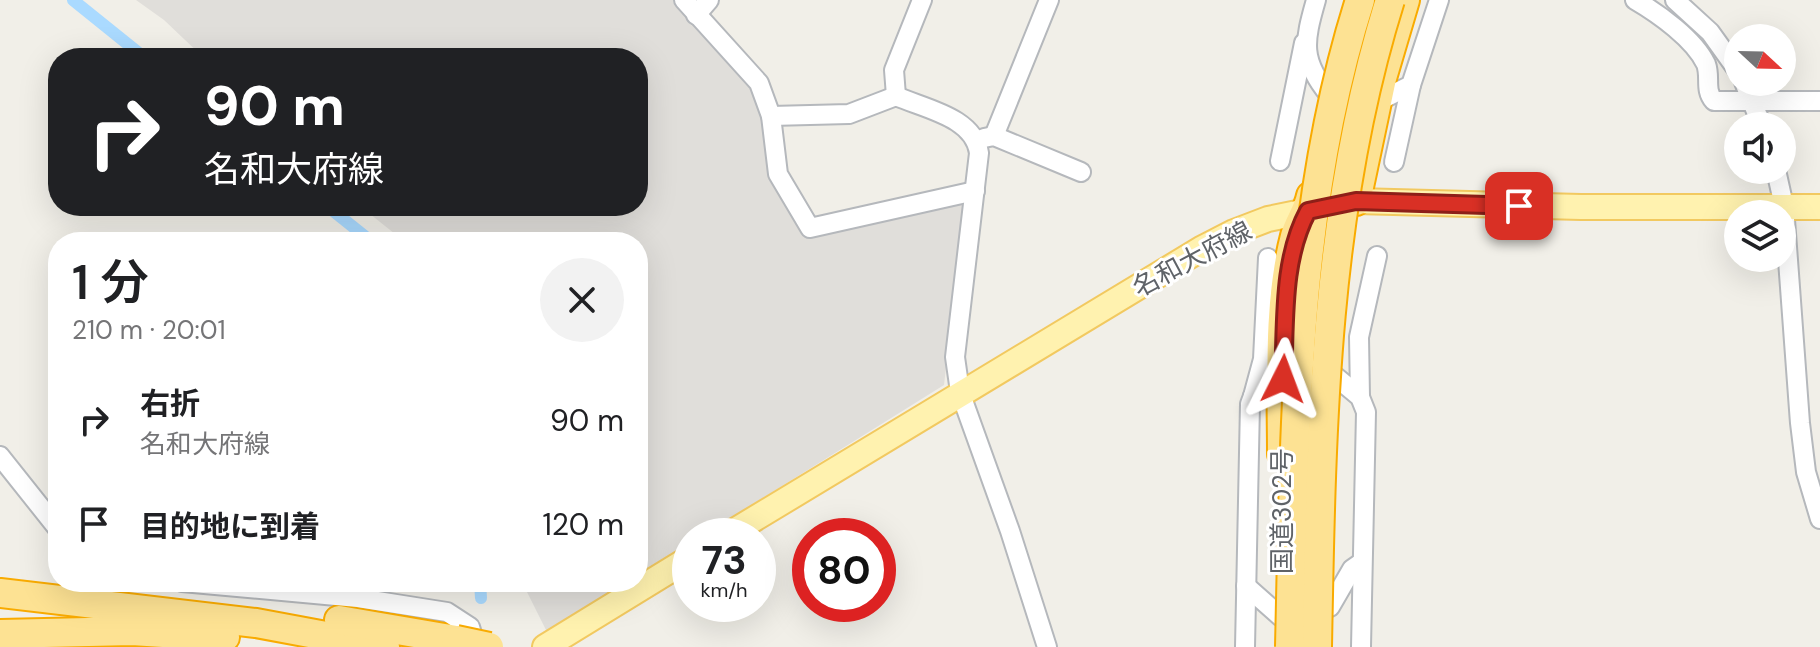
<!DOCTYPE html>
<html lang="ja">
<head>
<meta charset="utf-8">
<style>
  :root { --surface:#fff; --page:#f2f2f2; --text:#202124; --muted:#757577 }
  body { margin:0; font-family:"DM Sans","Noto Sans JP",sans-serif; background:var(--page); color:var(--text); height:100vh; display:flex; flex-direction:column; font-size:30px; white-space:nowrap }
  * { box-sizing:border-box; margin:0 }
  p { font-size:26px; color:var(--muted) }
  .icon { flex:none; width:44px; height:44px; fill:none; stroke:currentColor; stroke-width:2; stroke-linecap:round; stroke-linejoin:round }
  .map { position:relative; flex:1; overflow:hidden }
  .panel { position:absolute; left:48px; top:232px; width:600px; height:360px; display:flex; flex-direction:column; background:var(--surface); border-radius:32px; box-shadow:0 8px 32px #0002 }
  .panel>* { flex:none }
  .hud { position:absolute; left:48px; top:48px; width:600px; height:168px; border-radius:32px; box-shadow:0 8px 32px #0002; background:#202124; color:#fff; overflow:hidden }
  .needle { width:52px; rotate:112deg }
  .tools { position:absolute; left:1724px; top:24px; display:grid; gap:16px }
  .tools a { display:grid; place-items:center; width:72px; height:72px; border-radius:50%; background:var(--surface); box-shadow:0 8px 32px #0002; font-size:40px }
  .speed { position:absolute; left:672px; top:518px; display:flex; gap:16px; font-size:40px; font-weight:700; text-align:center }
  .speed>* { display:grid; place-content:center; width:104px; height:104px; border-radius:50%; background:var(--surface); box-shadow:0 8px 32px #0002; line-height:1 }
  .speed small { font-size:20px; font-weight:400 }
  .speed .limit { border:12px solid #d22; background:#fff; color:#111 }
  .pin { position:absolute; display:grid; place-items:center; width:68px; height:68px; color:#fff; margin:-34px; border-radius:16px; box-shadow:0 4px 12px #0006 }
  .me { position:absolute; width:88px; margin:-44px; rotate:3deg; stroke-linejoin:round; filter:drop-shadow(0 0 6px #0008) }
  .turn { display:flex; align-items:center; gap:28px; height:168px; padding:0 24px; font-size:36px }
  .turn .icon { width:104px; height:104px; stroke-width:2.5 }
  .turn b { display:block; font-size:56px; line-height:68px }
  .round { display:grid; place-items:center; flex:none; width:84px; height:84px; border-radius:42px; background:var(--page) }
  .head { display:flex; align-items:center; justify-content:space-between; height:136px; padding:0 24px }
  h1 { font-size:48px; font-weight:600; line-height:60px }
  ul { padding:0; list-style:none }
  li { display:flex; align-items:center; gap:24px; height:104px; padding:0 24px }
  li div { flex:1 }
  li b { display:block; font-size:30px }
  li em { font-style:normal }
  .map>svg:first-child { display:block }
  .industrial { fill:#e0deda }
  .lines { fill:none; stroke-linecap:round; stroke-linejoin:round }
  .canal { stroke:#aadaff; stroke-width:12 }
  .minor-casing { stroke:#b5b8bc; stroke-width:22 }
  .major-casing { stroke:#f2c960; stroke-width:28 }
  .highway-casing { stroke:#f9ab00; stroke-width:32 }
  .minor { stroke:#fff; stroke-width:18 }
  .major { stroke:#fff2af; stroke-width:24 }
  .highway { stroke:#fde293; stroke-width:28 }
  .highway-bridge-casing { stroke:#f9ab00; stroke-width:32; stroke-linecap:butt }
  .highway-bridge { stroke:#fde293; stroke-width:28 }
  .route-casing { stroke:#8d1f18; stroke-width:20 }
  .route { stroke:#d93025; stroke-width:14 }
  .labels { text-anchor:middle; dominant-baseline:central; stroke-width:6; stroke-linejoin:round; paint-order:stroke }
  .street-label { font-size:26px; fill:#5f6368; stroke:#fff }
</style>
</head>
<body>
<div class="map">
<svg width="1820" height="647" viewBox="0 0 1820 647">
  <rect width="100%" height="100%" fill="#f1efe8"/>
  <g class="industrial">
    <path d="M136 0H676L750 79 809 236 961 199 965 204 944 385 702 536H690V543L638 575V242H405L360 206H638V58H204L164 20Z"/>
    <path d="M522 582H627L547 632Z"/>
  </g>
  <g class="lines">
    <g class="canal">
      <path d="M73 0 145 58"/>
      <path d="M327 206 372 242"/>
      <path d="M480 582 481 598"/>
    </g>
    <defs>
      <g id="minor">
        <path d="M684 0 759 83 771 116 778 174 810 228 975 191"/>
        <path d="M1316 0C1304 42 1300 60 1330 96"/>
        <path d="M1635 0C1659 14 1694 39 1706 64 1711 77 1704 90 1714 101H1820"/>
        <path d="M1675 0 1710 32 1738 71"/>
        <path d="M696 15 709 0"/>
        <path d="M1744 82 1762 126"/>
        <path d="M896 96 894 70 922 0"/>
        <path d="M1377 102 1411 85 1439 0"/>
        <path d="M771 116 849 114 896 96C925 109 974 117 979 153L955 357 960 392 1010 531 1047 647"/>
        <path d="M994 136 1049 0"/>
        <path d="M984 138 994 136 1081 172"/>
        <path d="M1280 161 1304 43"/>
        <path d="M1394 162 1411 85"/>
        <path d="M1776 170 1784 206 1800 423 1806 472 1820 519"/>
        <path d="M1336 377 1360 397 1366 412 1361 647"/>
        <path d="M1253 396 1263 359 1268 258"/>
        <path d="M1360 397 1359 337 1377 256"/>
        <path d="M0 456 58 529"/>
        <path d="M182 582 358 598 447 612 470 627 476 647"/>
        <path d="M1246 586 1281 617"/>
        <path d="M1330 607 1352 569 1362 562"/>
        <path d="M1245 647 1250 404 1253 396 1283 373"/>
      </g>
      <g id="major">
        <path d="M726 536 1201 249 1234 232 1268 219 1356 201 1581 207H1820"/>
        <path d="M545 647 690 558"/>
      </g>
      <g id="highway">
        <path d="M1356 201 1382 78 1405 0"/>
        <path d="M1282 454C1282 384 1277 305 1295 236 1299 222 1308 211 1311 196"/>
        <path d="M0 593 256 623 385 647"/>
        <path d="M339 620 456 640"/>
        <path d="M0 634 132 631 225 637"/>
      </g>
    </defs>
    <use href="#minor" class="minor-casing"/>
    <use href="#major" class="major-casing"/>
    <use href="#highway" class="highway-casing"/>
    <use href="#minor" class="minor"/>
    <use href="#major" class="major"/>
    <use href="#highway" class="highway"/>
    <defs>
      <g id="highway-bridge">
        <path d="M456 640 489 647"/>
        <path d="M1290 647C1295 431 1294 208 1360 0"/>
        <path d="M1317 647C1321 429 1324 210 1390 0"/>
      </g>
    </defs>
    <use href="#highway-bridge" class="highway-bridge-casing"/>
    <use href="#highway-bridge" class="highway-bridge"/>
  </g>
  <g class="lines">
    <defs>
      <path id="route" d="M1283 379C1286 324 1281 261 1308 211L1356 201 1519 206"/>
    </defs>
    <use href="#route" class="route-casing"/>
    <use href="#route" class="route"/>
  </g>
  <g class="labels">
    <g class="street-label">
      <text transform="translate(1192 259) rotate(-28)">名和大府線</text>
      <text transform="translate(1282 511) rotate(-90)">国道302号</text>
    </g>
  </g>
</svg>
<div class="tools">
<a><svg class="needle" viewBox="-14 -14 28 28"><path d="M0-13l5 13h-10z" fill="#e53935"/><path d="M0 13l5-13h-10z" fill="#757577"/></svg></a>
<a><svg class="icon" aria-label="sound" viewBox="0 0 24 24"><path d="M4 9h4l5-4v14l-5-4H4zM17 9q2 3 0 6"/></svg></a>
<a><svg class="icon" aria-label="layers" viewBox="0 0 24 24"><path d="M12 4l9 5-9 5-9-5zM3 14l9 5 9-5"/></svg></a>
</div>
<div class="speed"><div>73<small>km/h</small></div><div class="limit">80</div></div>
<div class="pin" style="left:1519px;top:206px;background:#d93025"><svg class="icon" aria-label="arrive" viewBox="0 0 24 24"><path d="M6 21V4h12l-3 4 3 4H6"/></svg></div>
<svg class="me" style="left:1283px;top:379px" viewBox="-20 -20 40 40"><path d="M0-17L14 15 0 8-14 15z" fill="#d93025" stroke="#fff" stroke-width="4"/></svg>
<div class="hud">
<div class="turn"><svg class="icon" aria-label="right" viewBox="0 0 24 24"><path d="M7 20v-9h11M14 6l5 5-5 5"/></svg><div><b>90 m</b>名和大府線</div></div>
</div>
<section class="panel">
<div class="head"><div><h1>1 分</h1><p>210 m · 20:01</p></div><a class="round"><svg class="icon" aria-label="close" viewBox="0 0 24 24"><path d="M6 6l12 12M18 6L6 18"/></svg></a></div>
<ul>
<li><svg class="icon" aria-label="right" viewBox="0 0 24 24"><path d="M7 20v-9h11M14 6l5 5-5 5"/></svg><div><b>右折</b><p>名和大府線</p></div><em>90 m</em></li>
<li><svg class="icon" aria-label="arrive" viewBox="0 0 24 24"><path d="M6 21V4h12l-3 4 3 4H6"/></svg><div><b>目的地に到着</b></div><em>120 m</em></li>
</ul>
</section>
</div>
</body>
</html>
